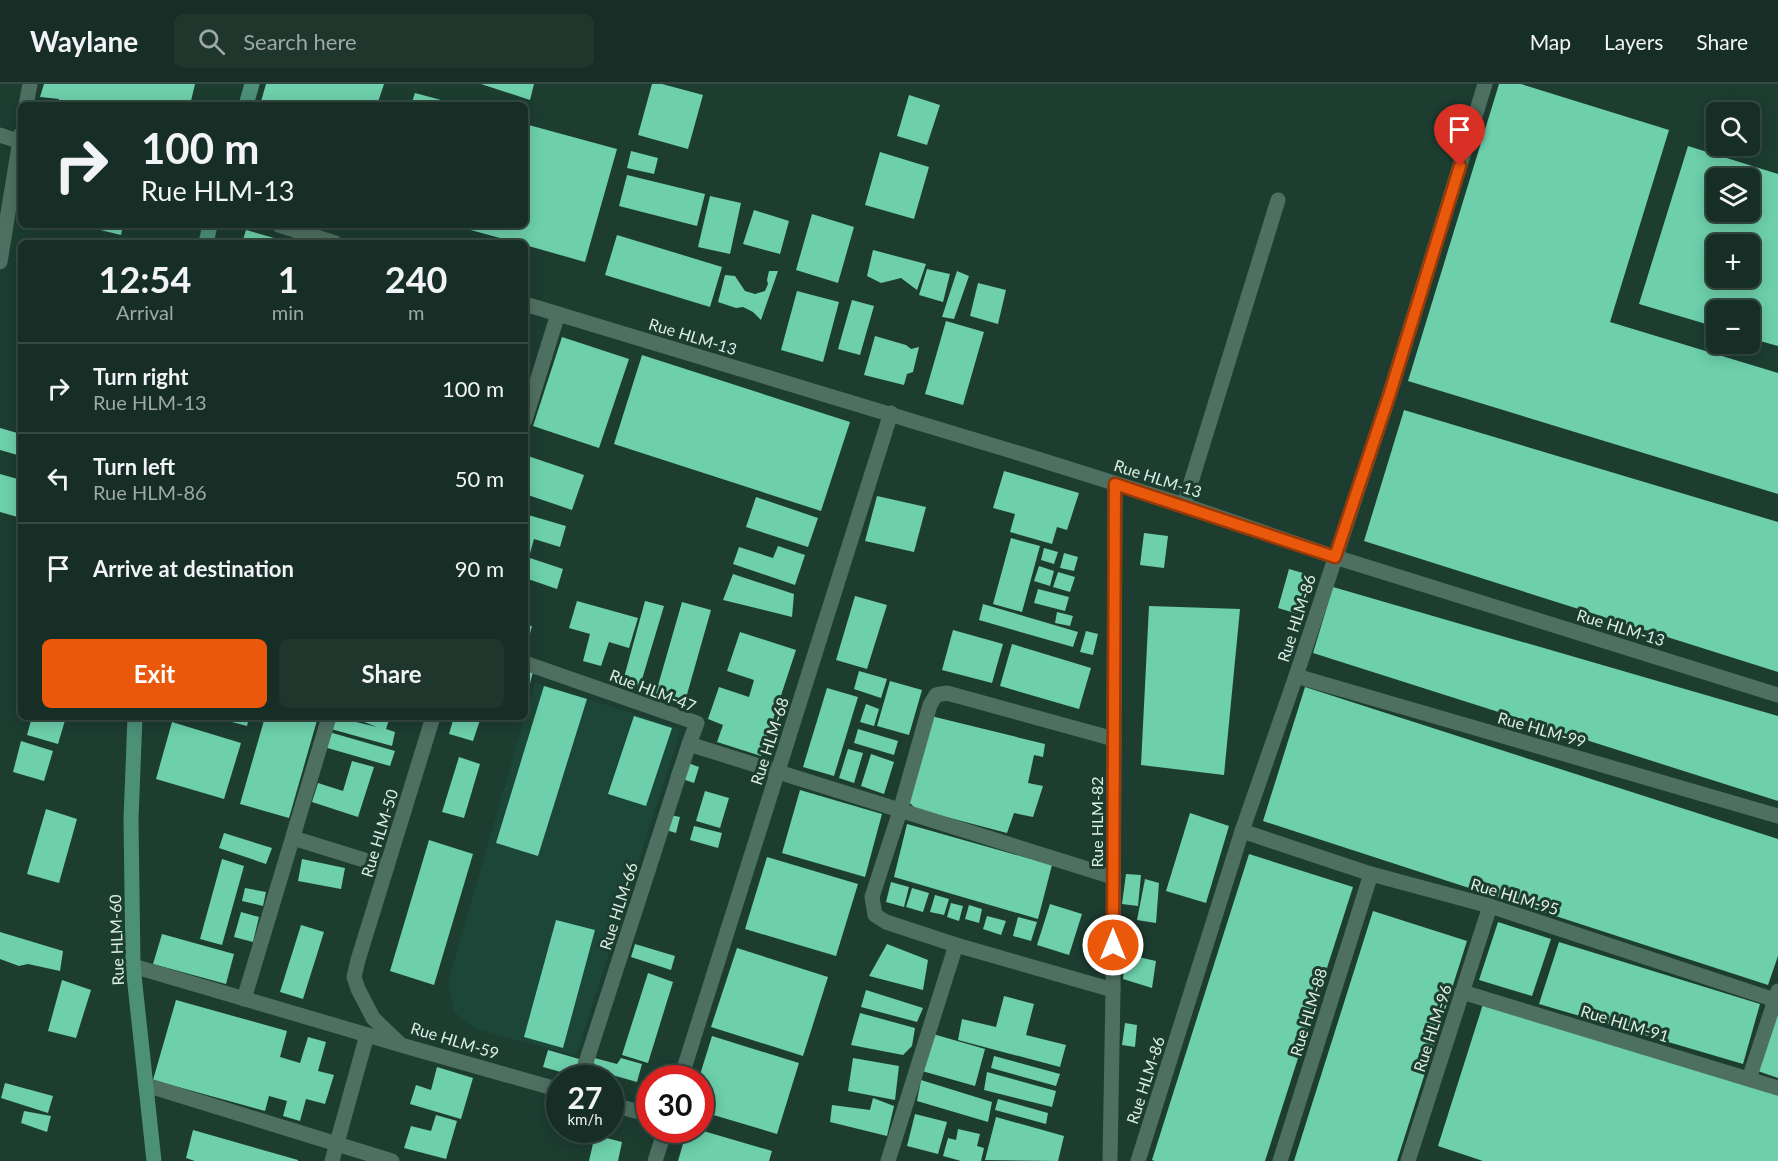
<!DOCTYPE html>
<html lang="en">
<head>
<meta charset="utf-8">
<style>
  :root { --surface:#162e25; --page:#1f362d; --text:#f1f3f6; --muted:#9ea8a7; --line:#354a42; --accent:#ea580c }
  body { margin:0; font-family:Lato,sans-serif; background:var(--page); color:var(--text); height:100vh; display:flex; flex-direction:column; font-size:22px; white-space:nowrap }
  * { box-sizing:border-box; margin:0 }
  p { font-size:20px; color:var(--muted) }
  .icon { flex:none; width:33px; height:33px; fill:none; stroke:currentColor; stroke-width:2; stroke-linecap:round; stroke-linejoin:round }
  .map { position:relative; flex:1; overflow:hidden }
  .panel { position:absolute; left:18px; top:156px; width:510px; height:480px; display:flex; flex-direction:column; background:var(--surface); border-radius:9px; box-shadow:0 3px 15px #0003,0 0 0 2px var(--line) }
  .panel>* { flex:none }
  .banner { position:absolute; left:18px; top:18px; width:510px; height:126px; border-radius:9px; box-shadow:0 3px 15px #0003,0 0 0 2px var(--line); background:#162e25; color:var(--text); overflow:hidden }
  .tools { position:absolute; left:1706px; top:18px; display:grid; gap:12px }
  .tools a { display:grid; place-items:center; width:54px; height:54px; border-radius:9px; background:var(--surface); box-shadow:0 3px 15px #0003,0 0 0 2px var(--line); font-size:30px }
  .speed { position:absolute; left:546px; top:981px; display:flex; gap:12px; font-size:30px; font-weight:700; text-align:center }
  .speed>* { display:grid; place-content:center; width:78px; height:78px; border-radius:50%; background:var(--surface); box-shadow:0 3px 15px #0003,0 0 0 2px var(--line); line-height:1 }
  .speed small { font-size:15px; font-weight:400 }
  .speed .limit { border:9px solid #d22; background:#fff; color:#111 }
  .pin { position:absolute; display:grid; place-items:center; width:51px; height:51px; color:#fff; margin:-62px -26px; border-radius:50% 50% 50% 0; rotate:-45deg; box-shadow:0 0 6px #0007 }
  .pin .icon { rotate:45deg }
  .me { position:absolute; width:66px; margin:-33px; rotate:0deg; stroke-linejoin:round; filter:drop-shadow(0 0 4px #0008) }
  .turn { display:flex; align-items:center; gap:21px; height:126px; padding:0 24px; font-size:27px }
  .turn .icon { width:78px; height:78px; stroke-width:2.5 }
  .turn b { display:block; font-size:42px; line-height:51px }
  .eta { display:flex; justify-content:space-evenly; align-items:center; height:102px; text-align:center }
  .eta b { font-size:36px; font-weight:700; line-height:42px }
  .cta { display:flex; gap:12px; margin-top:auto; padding:12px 24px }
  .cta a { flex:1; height:69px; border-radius:9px; background:var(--accent); color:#fff; font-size:24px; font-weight:700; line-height:69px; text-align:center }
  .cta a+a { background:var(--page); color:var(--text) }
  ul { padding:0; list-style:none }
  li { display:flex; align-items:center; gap:18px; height:90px; padding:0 24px; border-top:2px solid var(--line) }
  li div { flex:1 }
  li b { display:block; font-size:22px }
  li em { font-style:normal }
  header { display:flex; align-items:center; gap:36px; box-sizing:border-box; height:84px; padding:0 30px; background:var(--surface); border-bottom:2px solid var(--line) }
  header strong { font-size:28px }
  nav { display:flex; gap:33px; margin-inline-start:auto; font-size:21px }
  .search { width:420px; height:54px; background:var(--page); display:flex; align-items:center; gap:15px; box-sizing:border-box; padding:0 21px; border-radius:9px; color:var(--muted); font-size:22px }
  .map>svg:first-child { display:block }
  .built { fill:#1c4637 }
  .building { fill:#6dcfab; fill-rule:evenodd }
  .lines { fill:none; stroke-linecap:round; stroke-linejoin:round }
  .street { stroke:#4e7062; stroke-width:15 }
  .secondary { stroke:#4c9078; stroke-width:15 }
  .route-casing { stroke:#983908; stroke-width:15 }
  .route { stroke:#ea580c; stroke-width:10 }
  .labels { text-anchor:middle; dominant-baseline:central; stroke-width:6; stroke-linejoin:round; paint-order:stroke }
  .street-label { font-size:16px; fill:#ddefe7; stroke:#1d3d31 }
</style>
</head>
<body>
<header>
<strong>Waylane</strong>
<div class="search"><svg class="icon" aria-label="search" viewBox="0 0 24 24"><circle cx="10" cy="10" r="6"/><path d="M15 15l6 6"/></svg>Search here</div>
<nav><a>Map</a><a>Layers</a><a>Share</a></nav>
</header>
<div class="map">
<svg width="1778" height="1077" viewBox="0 0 1778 1077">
  <rect width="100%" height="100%" fill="#1d3d31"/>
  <path class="built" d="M535 598 681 645 576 972 475 945 454 928 448 898Z"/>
  <g class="building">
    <path d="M44 0H195L190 21H58L59 15 40 13Z"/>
    <path d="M266 0H384L377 21H260Z"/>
    <path d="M481 0H534L530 16Z"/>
    <path d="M652 0H662L703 11 688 65 638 51Z"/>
    <path d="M1499 0H1521L1669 46 1610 238 1778 289V410L1408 297Z"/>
    <path d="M415 9 456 20 455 21H411Z"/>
    <path d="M909 11 940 21 927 61 897 52Z"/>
    <path d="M525 40 617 65 585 178 525 161V159H518L456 142 525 141Z"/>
    <path d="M1688 62 1778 90V262L1749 254V226H1716V243L1639 220ZM1716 94H1749V128H1716ZM1716 160H1749V194H1716Z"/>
    <path d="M631 67 658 74 654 90 627 84Z"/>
    <path d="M880 68 929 83 914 135 865 121Z"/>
    <path d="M627 91 705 110 697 142 619 122Z"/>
    <path d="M710 112 741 119 730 170 698 163Z"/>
    <path d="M754 126 789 137 780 170 743 160Z"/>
    <path d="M812 130 854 143 838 199 796 186Z"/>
    <path d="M80 141H123L121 151Z"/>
    <path d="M246 146 288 158V159H242Z"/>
    <path d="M617 151 722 183 710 223 605 191Z"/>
    <path d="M873 166 926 180 917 206 901 194 881 199 867 192Z"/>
    <path d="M927 185 950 190 943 218 919 211Z"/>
    <path d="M769 187H778L761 236 753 228 743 223 736 224 718 218 725 191 735 192 745 207 755 210 765 207 768 200 767 196Z"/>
    <path d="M957 187 969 192 954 235 942 233Z"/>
    <path d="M978 199 1006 206 998 240 970 232Z"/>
    <path d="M797 207 839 218 823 278 781 266Z"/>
    <path d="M852 216 874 222 860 271 838 265Z"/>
    <path d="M946 237 984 248 963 321 925 310Z"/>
    <path d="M875 252 906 261 911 265 919 263 913 288 907 290 904 301 864 291Z"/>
    <path d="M562 253 629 275 599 364 533 342Z"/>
    <path d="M642 271 850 338 821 427 614 360Z"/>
    <path d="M1404 326 1778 438V588L1364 457Z"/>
    <path d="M0 344 21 350V372L0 366Z"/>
    <path d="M525 371 584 391 572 426 525 410Z"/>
    <path d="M1004 387 1079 409 1067 446 1057 443 1052 460 1010 448 1015 430 993 424Z"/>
    <path d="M0 390 21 396V434L0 428Z"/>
    <path d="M877 412 926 423 914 468 865 457Z"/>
    <path d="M756 413 818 434 808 463 746 443Z"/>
    <path d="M525 430 566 442 560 463 534 455 526 484Z"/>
    <path d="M1144 449 1168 452 1164 484 1140 481Z"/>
    <path d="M1011 454 1040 462 1022 528 993 520Z"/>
    <path d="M778 462 805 471 795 501 733 480 739 463 773 474Z"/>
    <path d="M1044 464 1058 468 1054 480 1041 476Z"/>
    <path d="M1064 469 1078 473 1074 487 1060 484Z"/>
    <path d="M530 474 563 485 557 505 525 494Z"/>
    <path d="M1039 482 1054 487 1050 502 1034 497Z"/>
    <path d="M1289 485 1310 491 1298 530 1278 524Z"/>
    <path d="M1058 488 1075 493 1070 508 1053 503Z"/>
    <path d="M733 490 794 510 792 533 723 516Z"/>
    <path d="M1333 503 1778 632V717L1313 569Z"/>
    <path d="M1038 505 1069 513 1065 527 1034 519Z"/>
    <path d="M855 512 887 521 867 585 836 576Z"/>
    <path d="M577 517 638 534 629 564 609 558 601 582 583 577 590 550 569 544Z"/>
    <path d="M645 517 664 522 640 602 623 597Z"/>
    <path d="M682 518 711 526 684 621 655 612Z"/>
    <path d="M983 520 1078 548 1073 563 979 536Z"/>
    <path d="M1149 522 1240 525 1224 691 1141 681Z"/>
    <path d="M1057 528 1073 532 1070 542 1055 539Z"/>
    <path d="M525 541 532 542 526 565H525Z"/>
    <path d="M953 546 1003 560 992 599 942 586Z"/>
    <path d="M1086 547 1098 550 1093 571 1080 568Z"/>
    <path d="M740 548 796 566 761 672 717 658 723 641 708 635 719 603 749 613 754 596 727 587Z"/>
    <path d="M1012 560 1091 584 1079 625 1000 602Z"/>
    <path d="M525 586 533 588 526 615 525 614Z"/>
    <path d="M859 587 887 595 881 614 854 605Z"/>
    <path d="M890 597 922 606 909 651 877 642Z"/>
    <path d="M544 602 587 615 538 772 496 759Z"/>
    <path d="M1305 603 1778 755V872L1768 901 1263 737Z"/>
    <path d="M827 604 858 613 834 692 803 683Z"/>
    <path d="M866 620 879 625 874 642 860 638Z"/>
    <path d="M634 632 672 644 646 722 608 710Z"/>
    <path d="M931 632 1045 660 1043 673 1034 671 1028 699 1043 702 1033 733 1014 729 1007 749 916 725 909 718Z"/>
    <path d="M32 633H66L58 660 27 651Z"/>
    <path d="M213 633H249L247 642Z"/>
    <path d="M265 633H318L289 734 240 720Z"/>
    <path d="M335 633 377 643 359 636 360 633H390L386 645 395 648 392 662 331 645Z"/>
    <path d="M454 633H481L473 657 449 650Z"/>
    <path d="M172 638 241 659 224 715 156 695Z"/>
    <path d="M858 645 898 657 894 671 854 659Z"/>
    <path d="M329 648 395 667 390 682 324 663Z"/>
    <path d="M21 657 53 667 44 697 13 688Z"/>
    <path d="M848 665 863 669 854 699 839 694Z"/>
    <path d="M871 670 894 678 884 710 861 702Z"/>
    <path d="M459 673 480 680 464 734 442 728Z"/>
    <path d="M677 675 699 683 694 699 671 691Z"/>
    <path d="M352 677 374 683 358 733 312 718 318 699 343 707Z"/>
    <path d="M800 706 882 730 865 793 782 769Z"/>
    <path d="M705 707 729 714 720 744 696 737Z"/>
    <path d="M46 725 77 735 59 799 27 790Z"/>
    <path d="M661 729 680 733 676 749 656 743Z"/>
    <path d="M1190 729 1229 742 1206 819 1166 807Z"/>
    <path d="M907 740 1052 781 1038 835 894 793Z"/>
    <path d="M694 742 722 749 718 764 690 756Z"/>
    <path d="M224 749 272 764 266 780 219 764Z"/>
    <path d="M429 756 473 770 434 901 390 887Z"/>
    <path d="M1249 770 1353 803 1265 1077H1155L1152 1076Z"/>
    <path d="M767 773 858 800 836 872 745 845Z"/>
    <path d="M222 775 244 782 222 861 200 855Z"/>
    <path d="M302 775 345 784 341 805 298 797Z"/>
    <path d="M1126 790 1141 791 1138 822 1122 820Z"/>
    <path d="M1145 795 1159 799 1156 839 1137 836Z"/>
    <path d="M891 798 909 803 904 823 886 818Z"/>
    <path d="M245 804 266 808 263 822 242 817Z"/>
    <path d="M912 804 929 809 923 828 906 823Z"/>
    <path d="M935 811 949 815 944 831 930 828Z"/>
    <path d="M951 819 963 822 959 837 947 833Z"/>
    <path d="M1050 820 1082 830 1069 871 1037 861Z"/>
    <path d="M969 821 982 825 979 839 965 835Z"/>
    <path d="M1373 827 1467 857 1397 1077H1294Z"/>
    <path d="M241 828 259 833 253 858 234 853Z"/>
    <path d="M987 832 1006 837 1001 851 983 845Z"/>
    <path d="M1018 833 1037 838 1031 857 1013 852Z"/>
    <path d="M556 836 595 846 563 964 524 953Z"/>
    <path d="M1498 838 1551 855 1532 912 1479 896Z"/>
    <path d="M301 841 324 848 303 915 280 908Z"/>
    <path d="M0 848 63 867 60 887 28 880 19 882 0 875Z"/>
    <path d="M162 850 234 870 226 900 153 880Z"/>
    <path d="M1559 858 1760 920 1743 980 1539 920Z"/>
    <path d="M635 860 675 872 671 886 631 873Z"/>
    <path d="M887 860 928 876 923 906 869 892Z"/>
    <path d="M737 864 828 893 803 972 711 943Z"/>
    <path d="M1125 870 1156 877 1152 904 1123 895Z"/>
    <path d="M648 889 673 898 648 979 622 971Z"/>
    <path d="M62 896 91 906 76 954 48 947Z"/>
    <path d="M866 906 923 924 917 938 861 923Z"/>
    <path d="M1004 912 1034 920 1026 951 1066 961 1060 983 958 956 962 935 996 943Z"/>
    <path d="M176 916 287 947 280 973 300 979 308 953 326 958 318 987 334 991 325 1020 306 1015 300 1037 283 1032 287 1017 269 1012 265 1027 153 996Z"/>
    <path d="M1484 917 1778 1011V1077H1483L1438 1062Z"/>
    <path d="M1778 921V994L1752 985Z"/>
    <path d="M860 929 915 944 912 962 903 971 851 961Z"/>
    <path d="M1125 939 1137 941 1135 963 1122 961Z"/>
    <path d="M933 950 985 965 975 1002 922 987Z"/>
    <path d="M712 952 799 979 777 1050 700 1027 699 994Z"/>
    <path d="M548 966 579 975 575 992 543 983Z"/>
    <path d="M994 972 1060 990 1056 1002 991 984Z"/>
    <path d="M591 973 617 980 621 974 642 980 637 998 598 987Z"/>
    <path d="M853 974 899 982 895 1016 848 1007Z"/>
    <path d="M437 983 473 994 461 1035 410 1020 416 1001 431 1006Z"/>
    <path d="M987 988 1056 1007 1052 1023 984 1006Z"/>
    <path d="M921 996 992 1018 988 1038 917 1017Z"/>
    <path d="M5 999 53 1012 48 1029 1 1014Z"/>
    <path d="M873 1014 894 1022 887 1052 830 1038 832 1021 870 1026Z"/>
    <path d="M998 1015 1048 1029 1046 1040 995 1026Z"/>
    <path d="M24 1027 51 1032 47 1048 21 1039Z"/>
    <path d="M915 1030 947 1038 938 1070 907 1062Z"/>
    <path d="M436 1031 457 1037 446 1075 404 1064 411 1042 431 1047Z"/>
    <path d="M996 1033 1064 1052 1058 1077 985 1076Z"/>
    <path d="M958 1045 980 1050 977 1062 984 1064 981 1077H961L943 1072 948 1054 956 1056Z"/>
    <path d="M193 1046 298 1076V1077H195L186 1074Z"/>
    <path d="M687 1046H700L772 1067 769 1077H678Z"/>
    <path d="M595 1051 622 1058 618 1077H589Z"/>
  </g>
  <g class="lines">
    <g class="street">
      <path d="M26 21 30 0"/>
      <path d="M0 51 21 58"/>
      <path d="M279 141 335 159"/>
      <path d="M0 178 21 50"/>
      <path d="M525 220 1028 372 1184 421 1335 473 1778 611"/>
      <path d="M525 336 558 230"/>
      <path d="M1184 421 1278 116"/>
      <path d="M525 579 697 639 689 660 1113 793"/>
      <path d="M1296 592 1778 732"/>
      <path d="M433 633 358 876 354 893 358 905 373 934 401 961 560 1006"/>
      <path d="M1242 747 1371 790 1490 822 1775 916"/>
      <path d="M293 754 387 783"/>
      <path d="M956 861 886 838 875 831 872 813 900 727 930 621 936 611 947 609 1114 655"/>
      <path d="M133 882 398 960"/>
      <path d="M1462 908 1778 1004"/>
      <path d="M244 915 329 633"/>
      <path d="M581 994 689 660"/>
      <path d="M681 994 891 329"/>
      <path d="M1749 995 1778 907"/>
      <path d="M146 1001 392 1077"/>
      <path d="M610 1020 650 1031"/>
      <path d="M332 1077 367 951"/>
      <path d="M655 1077 665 1046"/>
      <path d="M888 1077 956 861 1113 906"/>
      <path d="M1110 1077 1113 906 1115 400"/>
      <path d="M1138 1077 1242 747 1296 592 1390 309 1485 0"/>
      <path d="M1280 1077 1371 790"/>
      <path d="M1408 1077 1490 822"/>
    </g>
    <g class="secondary">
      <path d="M246 21 252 0"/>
      <path d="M206 159 210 141"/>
      <path d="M135 633 131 735 133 882 154 1077"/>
    </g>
  </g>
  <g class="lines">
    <defs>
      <path id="route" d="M1113 861 1115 400 1335 473 1390 309 1460 82"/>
    </defs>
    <use href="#route" class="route-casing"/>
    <use href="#route" class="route"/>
  </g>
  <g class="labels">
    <g class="street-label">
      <text transform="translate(693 252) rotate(17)">Rue HLM-13</text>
      <text transform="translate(1158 394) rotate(18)">Rue HLM-13</text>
      <text transform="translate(1296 534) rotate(-72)">Rue HLM-86</text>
      <text transform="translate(1621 543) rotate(17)">Rue HLM-13</text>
      <text transform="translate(653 606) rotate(21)">Rue HLM-47</text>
      <text transform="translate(1542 645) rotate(16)">Rue HLM-99</text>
      <text transform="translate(769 657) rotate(-72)">Rue HLM-68</text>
      <text transform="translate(1096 738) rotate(-90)">Rue HLM-82</text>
      <text transform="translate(379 749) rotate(-73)">Rue HLM-50</text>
      <text transform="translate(1515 812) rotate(17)">Rue HLM-95</text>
      <text transform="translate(618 822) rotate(-72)">Rue HLM-66</text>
      <text transform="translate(116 856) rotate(-92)">Rue HLM-60</text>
      <text transform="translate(1308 928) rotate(-73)">Rue HLM-88</text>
      <text transform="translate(1625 939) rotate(17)">Rue HLM-91</text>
      <text transform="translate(1432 944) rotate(-72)">Rue HLM-96</text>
      <text transform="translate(455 956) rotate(17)">Rue HLM-59</text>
      <text transform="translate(1145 996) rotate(-72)">Rue HLM-86</text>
    </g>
  </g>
</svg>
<div class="tools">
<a><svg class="icon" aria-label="search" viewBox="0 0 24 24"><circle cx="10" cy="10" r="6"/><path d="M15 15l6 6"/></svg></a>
<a><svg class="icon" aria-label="layers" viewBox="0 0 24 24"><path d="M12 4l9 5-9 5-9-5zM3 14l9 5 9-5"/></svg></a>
<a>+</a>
<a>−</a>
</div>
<div class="speed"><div>27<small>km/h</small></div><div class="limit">30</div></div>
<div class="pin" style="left:1460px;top:82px;background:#d93025"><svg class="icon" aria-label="arrive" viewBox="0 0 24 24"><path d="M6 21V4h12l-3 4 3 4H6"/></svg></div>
<svg class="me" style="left:1113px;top:861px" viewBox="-20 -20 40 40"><circle r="17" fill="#ea580c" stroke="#fff" stroke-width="3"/><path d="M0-11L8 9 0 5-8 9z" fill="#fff"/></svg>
<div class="banner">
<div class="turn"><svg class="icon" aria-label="right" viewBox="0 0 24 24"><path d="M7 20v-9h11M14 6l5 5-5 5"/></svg><div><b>100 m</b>Rue HLM-13</div></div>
</div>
<section class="panel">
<div class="eta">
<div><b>12:54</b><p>Arrival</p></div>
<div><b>1</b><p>min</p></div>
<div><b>240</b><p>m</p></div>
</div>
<ul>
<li><svg class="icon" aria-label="right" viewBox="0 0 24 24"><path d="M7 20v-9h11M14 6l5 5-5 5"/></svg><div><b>Turn right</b><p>Rue HLM-13</p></div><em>100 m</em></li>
<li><svg class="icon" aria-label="left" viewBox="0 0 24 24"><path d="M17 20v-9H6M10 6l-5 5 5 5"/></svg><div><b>Turn left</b><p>Rue HLM-86</p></div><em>50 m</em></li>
<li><svg class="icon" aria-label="arrive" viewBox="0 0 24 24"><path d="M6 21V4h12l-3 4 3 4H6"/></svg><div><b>Arrive at destination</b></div><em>90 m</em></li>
</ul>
<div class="cta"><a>Exit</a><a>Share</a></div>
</section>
</div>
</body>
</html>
